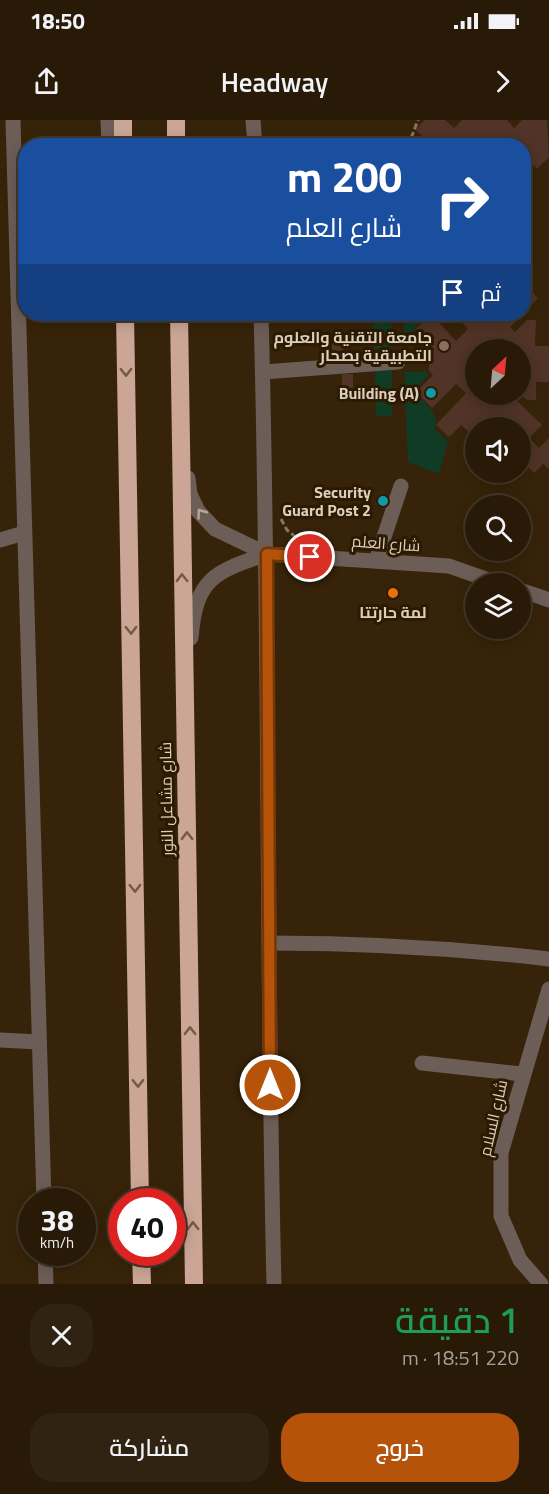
<!DOCTYPE html>
<html lang="ar">
<head>
<meta charset="utf-8">
<style>
  :root { --surface:#281a07; --page:#302311; --text:#f1f3f6; --muted:#a5a19b; --line:#443828; --accent:#b45309 }
  body { margin:0; font-family:"Titillium Web",Cairo,sans-serif; background:var(--page); color:var(--text); direction:rtl; height:100vh; display:flex; flex-direction:column; font-size:22px; white-space:nowrap }
  * { box-sizing:border-box; margin:0 }
  p { font-size:20px; color:var(--muted) }
  .icon { flex:none; width:33px; height:33px; fill:none; stroke:currentColor; stroke-width:2; stroke-linecap:round; stroke-linejoin:round }
  .map { position:relative; height:1164px; overflow:hidden; direction:ltr }
  .sheet { display:flex; flex-direction:column; background:var(--surface); flex:1 }
  .sheet>* { flex:none }
  .hud { position:absolute; left:18px; top:18px; width:513px; height:183px; border-radius:24px; box-shadow:0 3px 15px #0003,0 0 0 2px var(--line); direction:rtl; background:#1a4fa0; color:#fff; overflow:hidden }
  .needle { width:39px; rotate:26deg }
  .fabs { position:absolute; left:465px; top:219px; display:grid; gap:12px }
  .fabs a { display:grid; place-items:center; width:66px; height:66px; border-radius:50%; background:var(--surface); box-shadow:0 3px 15px #0003,0 0 0 2px var(--line); font-size:30px }
  .speed { position:absolute; left:18px; top:1068px; display:flex; gap:12px; font-size:30px; font-weight:700; text-align:center }
  .speed>* { display:grid; place-content:center; width:78px; height:78px; border-radius:50%; background:var(--surface); box-shadow:0 3px 15px #0003,0 0 0 2px var(--line); line-height:1 }
  .speed small { font-size:15px; font-weight:400 }
  .speed .limit { border:9px solid #d22; background:#fff; color:#111 }
  .pin { position:absolute; display:grid; place-items:center; width:51px; height:51px; color:#fff; margin:-26px; border:3px solid #fff; border-radius:50%; box-shadow:0 2px 6px #0007 }
  .me { position:absolute; width:66px; margin:-33px; rotate:0deg; stroke-linejoin:round; filter:drop-shadow(0 0 4px #0008) }
  .turn { display:flex; align-items:center; gap:21px; height:126px; padding:0 30px; font-size:27px }
  .turn .icon { width:78px; height:78px; stroke-width:2.5 }
  .turn b { display:block; font-size:42px; line-height:51px }
  .then { display:flex; align-items:center; height:57px; padding:0 30px; background:#0003; gap:12px; font-size:22px }
  .round { display:grid; place-items:center; flex:none; width:63px; height:63px; border-radius:24px; background:var(--page) }
  .summary { display:flex; align-items:center; justify-content:space-between; height:102px; padding:0 30px }
  h1 { font-size:36px; font-weight:600; line-height:45px; color:#1e9e55 }
  .cta { display:flex; gap:12px; margin-top:auto; padding:12px 30px }
  .cta a { flex:1; height:69px; border-radius:24px; background:var(--accent); color:#fff; font-size:24px; font-weight:600; line-height:69px; text-align:center }
  .cta a+a { background:var(--page); color:var(--text) }
  .status { display:flex; justify-content:space-between; align-items:center; height:42px; padding:0 30px; background:var(--surface); direction:ltr }
  .status svg { height:16px; fill:currentColor }
  header { display:flex; justify-content:space-between; align-items:center; height:78px; padding:0 30px; background:var(--surface); font-size:27px; font-weight:600 }
  .map>svg:first-child { display:block }
  .green { fill:#103b24 }
  .building { fill:#513327 }
  .lines { fill:none; stroke-linecap:round; stroke-linejoin:round }
  .path { stroke:#857560; stroke-width:3; stroke-dasharray:6 3; stroke-linecap:butt }
  .minor { stroke:#6c5d57; stroke-width:15 }
  .highway { stroke:#cba697; stroke-width:18 }
  .oneway { stroke:#745944 }
  .oneway2 { stroke:#b5a79b }
  .route-casing { stroke:#753606; stroke-width:15 }
  .route { stroke:#b45309; stroke-width:10 }
  .education-dot { fill:#8d6e63; stroke:#2c1a01; stroke-width:2 }
  .culture-dot { fill:#0f9aa8; stroke:#2c1a01; stroke-width:2 }
  .food-dot { fill:#e8710a; stroke:#2c1a01; stroke-width:2 }
  .labels { text-anchor:middle; dominant-baseline:central; stroke-width:6; stroke-linejoin:round; paint-order:stroke }
  .poi-label { font-size:16px; font-weight:bold; fill:#dccfc0; stroke:#2c1a01; text-anchor:end }
  .street-label { font-size:16px; fill:#dccfc0; stroke:#2c1a01 }
</style>
</head>
<body>
<div class="status"><b>18:50</b><svg viewBox="0 0 49 12"><path d="M0 12V9h3v3zM5 12V6h3v6zM10 12V3h3v9zM15 12V0h3v12zM26 1h20v11H26zM47 4h2v5h-2z"/></svg></div>
<header><svg class="icon" aria-label="forward" viewBox="0 0 24 24"><path d="M9 5l7 7-7 7"/></svg>Headway<svg class="icon" aria-label="share" viewBox="0 0 24 24"><path d="M12 15V3M7 8l5-5 5 5M5 13v7h14v-7"/></svg></header>
<div class="map">
<svg width="549" height="1164" viewBox="0 0 549 1164">
  <rect width="100%" height="100%" fill="#362309"/>
  <g class="green">
    <path d="M373 194H391L392 227 374 229Z"/>
    <path d="M404 194H428L413 210 423 224 404 223Z"/>
    <path d="M392 249V296H376L375 250Z"/>
    <path d="M427 251 428 256 414 271C425 283 439 292 435 309L448 322 439 354 408 342 404 252Z"/>
  </g>
  <g class="building">
    <path d="M425 0H445L454 8 462 0H507L514 8 522 0H547L549 37 537 49 529 41 524 47V26H412L422 16 415 10Z"/>
    <path d="M524 164 538 178 524 193Z"/>
    <path d="M431 194 456 221 468 209 454 194H523L510 207 515 212 527 200H536L535 226H549V262H536V280H527L520 274V230H476V274H510L542 305 529 318 539 328 549 318V349L543 344 534 353 527 346 520 353V308H476V319L461 305 449 317 436 305 466 273 456 264 432 288 416 272 433 255 429 251V234L434 229 415 210Z"/>
    <rect x="332" y="219" width="12" height="12"/>
    <path d="M342 254H353V269L342 270Z"/>
    <path d="M381 373 390 378 384 389 375 384Z"/>
  </g>
  <g class="lines">
    <g class="path">
      <path d="M408 26 418 0"/>
      <path d="M281 399 287 410 298 419"/>
    </g>
    <g class="minor">
      <path d="M13 0 44 1082"/>
      <path d="M108 0 109 26"/>
      <path d="M253 0 255 26"/>
      <path d="M261 194C270 517 266 841 274 1164"/>
      <path d="M263 252 398 242"/>
      <path d="M188 358 190 374 198 391 215 409 267 434 449 446 500 464"/>
      <path d="M0 420 24 413"/>
      <path d="M376 441 401 366"/>
      <path d="M520 470 549 480"/>
      <path d="M191 518C196 458 214 452 267 434"/>
      <path d="M269 823C363 823 455 828 549 839"/>
      <path d="M0 920 39 922"/>
      <path d="M422 943 522 954"/>
      <path d="M45 1132 46 1164"/>
      <path d="M541 1164 520 1140 501 1096V1033L549 869"/>
    </g>
    <g class="highway">
      <path d="M123 0V26"/>
      <path d="M176 0V26"/>
      <path d="M125 194 140 1082"/>
      <path d="M179 194 194 1164"/>
      <path d="M141 1132 142 1164"/>
    </g>
  </g>
  <defs><path id="oneway-chevron" d="M-2-3.5L2.5 0L-2 3.5" fill="none" stroke-width="1.6" stroke-linecap="round" stroke-linejoin="round" transform="scale(1.5)"/></defs>
  <g class="oneway">
    <use href="#oneway-chevron" transform="translate(126 252) rotate(89)"/>
    <use href="#oneway-chevron" transform="translate(182 458) rotate(-91)"/>
    <use href="#oneway-chevron" transform="translate(131 510) rotate(89)"/>
    <use href="#oneway-chevron" transform="translate(187 716) rotate(-91)"/>
    <use href="#oneway-chevron" transform="translate(135 768) rotate(89)"/>
    <use href="#oneway-chevron" transform="translate(190 911) rotate(-91)"/>
    <use href="#oneway-chevron" transform="translate(138 963) rotate(89)"/>
    <use href="#oneway-chevron" transform="translate(193 1106) rotate(-91)"/>
  </g>
  <use class="oneway2" href="#oneway-chevron" transform="translate(201 393) rotate(-127)"/>
  <g class="lines">
    <defs>
      <path id="route" d="M270 965 267 434 310 437"/>
    </defs>
    <use href="#route" class="route-casing"/>
    <use href="#route" class="route"/>
  </g>
  <circle class="education-dot" cx="444" cy="226" r="6"/>
  <g class="culture-dot">
    <circle cx="431" cy="273" r="6"/>
    <circle cx="383" cy="381" r="6"/>
  </g>
  <circle class="food-dot" cx="393" cy="473" r="6"/>
  <g class="labels">
    <g class="poi-label">
      <text x="432" y="217">جامعة التقنية والعلوم<tspan x="432" dy="18">التطبيقية بصحار</tspan></text>
      <text x="419" y="273">Building (A)</text>
      <text x="371" y="372">Security<tspan x="371" dy="18">Guard Post 2</tspan></text>
      <text x="393" y="492" text-anchor="middle">لمة حارتتا</text>
    </g>
    <g class="street-label">
      <text transform="translate(386 423) rotate(4)">شارع العلم</text>
      <text transform="translate(166 679) rotate(-91)">شارع مشاعل النور</text>
      <text transform="translate(493 998) rotate(-77)">شارع السلام</text>
    </g>
  </g>
</svg>
<div class="fabs">
<a><svg class="needle" viewBox="-14 -14 28 28"><path d="M0-13l5 13h-10z" fill="#e53935"/><path d="M0 13l5-13h-10z" fill="#a5a19b"/></svg></a>
<a><svg class="icon" aria-label="sound" viewBox="0 0 24 24"><path d="M4 9h4l5-4v14l-5-4H4zM17 9q2 3 0 6"/></svg></a>
<a><svg class="icon" aria-label="search" viewBox="0 0 24 24"><circle cx="10" cy="10" r="6"/><path d="M15 15l6 6"/></svg></a>
<a><svg class="icon" aria-label="layers" viewBox="0 0 24 24"><path d="M12 4l9 5-9 5-9-5zM3 14l9 5 9-5"/></svg></a>
</div>
<div class="speed"><div>38<small>km/h</small></div><div class="limit">40</div></div>
<div class="pin" style="left:310px;top:437px;background:#d93025"><svg class="icon" aria-label="arrive" viewBox="0 0 24 24"><path d="M6 21V4h12l-3 4 3 4H6"/></svg></div>
<svg class="me" style="left:270px;top:965px" viewBox="-20 -20 40 40"><circle r="17" fill="#b45309" stroke="#fff" stroke-width="3"/><path d="M0-11L8 9 0 5-8 9z" fill="#fff"/></svg>
<div class="hud">
<div class="turn"><svg class="icon" aria-label="right" viewBox="0 0 24 24"><path d="M7 20v-9h11M14 6l5 5-5 5"/></svg><div><b>200 m</b>شارع العلم</div></div>
<div class="then">ثم<svg class="icon" aria-label="arrive" viewBox="0 0 24 24"><path d="M6 21V4h12l-3 4 3 4H6"/></svg></div>
</div>
</div>
<section class="sheet">
<div class="summary"><div><h1>1 دقيقة</h1><p>220 m · 18:51</p></div><a class="round"><svg class="icon" aria-label="close" viewBox="0 0 24 24"><path d="M6 6l12 12M18 6L6 18"/></svg></a></div>
<div class="cta"><a>خروج</a><a>مشاركة</a></div>
</section>
</body>
</html>
